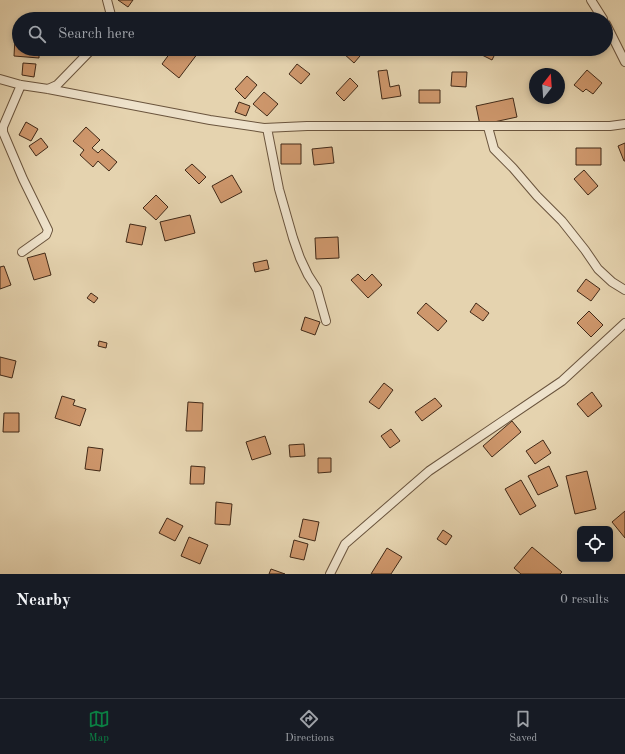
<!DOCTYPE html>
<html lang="en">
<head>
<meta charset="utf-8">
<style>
  body { margin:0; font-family:"Old Standard TT",serif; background:#20242c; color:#f1f3f6 }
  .controls { position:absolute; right:12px; bottom:12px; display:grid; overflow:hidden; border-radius:6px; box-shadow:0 2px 6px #0003 }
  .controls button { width:36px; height:36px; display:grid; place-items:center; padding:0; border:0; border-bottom:1px solid #363941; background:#171b24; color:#f1f3f6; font:20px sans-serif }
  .compass { position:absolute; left:529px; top:68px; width:36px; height:36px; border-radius:50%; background:#171b24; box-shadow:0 2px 6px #0003; rotate:17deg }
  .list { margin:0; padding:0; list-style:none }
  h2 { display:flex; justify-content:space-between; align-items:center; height:52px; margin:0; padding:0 16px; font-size:17px }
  h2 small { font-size:13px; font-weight:400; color:#9ea1a6 }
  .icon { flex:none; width:22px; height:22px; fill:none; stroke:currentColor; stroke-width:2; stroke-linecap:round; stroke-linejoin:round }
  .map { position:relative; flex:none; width:625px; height:574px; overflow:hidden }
  .search { position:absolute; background:#171b24; box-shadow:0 2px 6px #0003; left:12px; right:12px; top:12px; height:44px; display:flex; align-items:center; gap:10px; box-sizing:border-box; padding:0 14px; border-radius:22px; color:#9ea1a6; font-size:15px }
  .sheet { height:124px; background:#171b24 }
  nav { display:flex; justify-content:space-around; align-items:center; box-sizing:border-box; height:56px; border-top:1px solid #363941; background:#171b24; font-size:11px; color:#9ea1a6 }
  nav a { display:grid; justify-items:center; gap:2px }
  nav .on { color:#0b8043 }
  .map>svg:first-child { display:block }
  .building { fill:#ce976c; stroke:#412917 }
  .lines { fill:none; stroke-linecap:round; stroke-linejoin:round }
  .street-casing { stroke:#6a543d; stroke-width:10 }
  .street { stroke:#eee2cb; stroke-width:8 }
</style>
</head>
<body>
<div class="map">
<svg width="625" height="574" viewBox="0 0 625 574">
  <rect width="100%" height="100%" fill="#e5d3af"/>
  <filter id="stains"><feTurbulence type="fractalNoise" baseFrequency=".005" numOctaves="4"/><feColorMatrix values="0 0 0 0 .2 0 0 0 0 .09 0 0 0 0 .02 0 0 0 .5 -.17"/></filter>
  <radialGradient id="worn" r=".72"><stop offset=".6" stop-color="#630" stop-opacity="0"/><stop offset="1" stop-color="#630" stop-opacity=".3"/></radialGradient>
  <path class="building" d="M 118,0 L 133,0 L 128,7 Z
    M 15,38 L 19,39 L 19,49 L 39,49 L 39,58 L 14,56 Z
    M 173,49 L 201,49 L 179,78 L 162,64 Z
    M 346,49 L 366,49 L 354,63 L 343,53 Z
    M 483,49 L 494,49 L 497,50 L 492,60 L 480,54 Z
    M 23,63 L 36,64 L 34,77 L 22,75 Z
    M 297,64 L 310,74 L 301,84 L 289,74 Z
    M 387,70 L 390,87 L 399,85 L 401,96 L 382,99 L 378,71 Z
    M 587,70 L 602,83 L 593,94 L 586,89 L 583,92 L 574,85 Z
    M 452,72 L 467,72 L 466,87 L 451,86 Z
    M 247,76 L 257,85 L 245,99 L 235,89 Z
    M 350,78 L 358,86 L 344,101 L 336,93 Z
    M 419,90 L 440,90 L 440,103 L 419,103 Z
    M 264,92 L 278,104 L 267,116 L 253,104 Z
    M 513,98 L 517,117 L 480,125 L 476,106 Z
    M 239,102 L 250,106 L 246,116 L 235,112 Z
    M 26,122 L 38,129 L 31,141 L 19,135 Z
    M 86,127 L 100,140 L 92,148 L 98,153 L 102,149 L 117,162 L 109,171 L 98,161 L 93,167 L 80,155 L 84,150 L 73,141 Z
    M 41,138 L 48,147 L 36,156 L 29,146 Z
    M 625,143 L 625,161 L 624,161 L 618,146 Z
    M 281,144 L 301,144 L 301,164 L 281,164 Z
    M 332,147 L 334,163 L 314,165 L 312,149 Z
    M 576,148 L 601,148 L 601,165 L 576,165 Z
    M 192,164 L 206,177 L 199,184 L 185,170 Z
    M 584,170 L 598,186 L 588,195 L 574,179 Z
    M 232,175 L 242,192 L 221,203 L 212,186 Z
    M 156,195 L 168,207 L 156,220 L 143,208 Z
    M 190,215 L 195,233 L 165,241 L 160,222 Z
    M 130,224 L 146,227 L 142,245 L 126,242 Z
    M 338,237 L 339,258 L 316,259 L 315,238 Z
    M 45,253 L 51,275 L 34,280 L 27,258 Z
    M 267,260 L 269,269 L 255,272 L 253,263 Z
    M 4,266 L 11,285 L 0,289 L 0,267 Z
    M 358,274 L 365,281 L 372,274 L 382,285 L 368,298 L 351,280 Z
    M 586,279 L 600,289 L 591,301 L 577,291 Z
    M 91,293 L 98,298 L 94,303 L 87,298 Z
    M 426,303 L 447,321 L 438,331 L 417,313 Z
    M 476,303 L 489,313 L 483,321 L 470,312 Z
    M 589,311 L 603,325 L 591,337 L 577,323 Z
    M 305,317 L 320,322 L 315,335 L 301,330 Z
    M 99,341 L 107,343 L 106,348 L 98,346 Z
    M 0,357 L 16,361 L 12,378 L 0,375 Z
    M 384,383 L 393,390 L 379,409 L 369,402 Z
    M 592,392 L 602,406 L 588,417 L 577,404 Z
    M 62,396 L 75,400 L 73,405 L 86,409 L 80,426 L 55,418 Z
    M 435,398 L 442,406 L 422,421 L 415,412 Z
    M 188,402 L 203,403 L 202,431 L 186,431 Z
    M 4,413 L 19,413 L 19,432 L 3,432 Z
    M 512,421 L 521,432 L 492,457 L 483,446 Z
    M 391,429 L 400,441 L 390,448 L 381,436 Z
    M 265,436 L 271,454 L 252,460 L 246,442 Z
    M 543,440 L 551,453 L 535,464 L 526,451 Z
    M 304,444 L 305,456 L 290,457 L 289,445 Z
    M 88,447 L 103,449 L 100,471 L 85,469 Z
    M 318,458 L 331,458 L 331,472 L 318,473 Z
    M 191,466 L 205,467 L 204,484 L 190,484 Z
    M 549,466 L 558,486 L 538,495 L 528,476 Z
    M 587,471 L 596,509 L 575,514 L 566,476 Z
    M 521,480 L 536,506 L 520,515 L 505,489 Z
    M 216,502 L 232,504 L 230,525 L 215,524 Z
    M 625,511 L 625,538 L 612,522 Z
    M 167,518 L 183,526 L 175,541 L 159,533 Z
    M 303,519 L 319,522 L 315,541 L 299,537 Z
    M 443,530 L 452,536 L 446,545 L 437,539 Z
    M 189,537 L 208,545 L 200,564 L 181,556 Z
    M 294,540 L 308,544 L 304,560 L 290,557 Z
    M 532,547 L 562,572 L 560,574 L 521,574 L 514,568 Z
    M 387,548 L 402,557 L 391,574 L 371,574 Z
    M 271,569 L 285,574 L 269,574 Z"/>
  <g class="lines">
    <defs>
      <path id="street" d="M 107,0 L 112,19
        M 591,0 L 603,19
        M 606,24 L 625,62
        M 0,79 L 21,85 L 48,89 L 210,120 L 264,128 L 307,126 L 610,126 L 625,124
        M 21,85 L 3,127 L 3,132 L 23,179 L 48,230 L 46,235 L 22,252
        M 48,89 L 57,85 L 92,49
        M 488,127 L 494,149 L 513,168 L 537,196 L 562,221 L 585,250 L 598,269 L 612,282 L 625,290
        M 267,128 L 279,189 L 293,238 L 300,258 L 308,275 L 317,289 L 326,321
        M 330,574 L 345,544 L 429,471 L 562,381 L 625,323"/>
    </defs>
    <use href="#street" class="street-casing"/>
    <use href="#street" class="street"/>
  </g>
  <rect width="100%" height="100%" filter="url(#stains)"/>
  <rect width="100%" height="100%" fill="url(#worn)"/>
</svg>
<div class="controls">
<button><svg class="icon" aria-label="locate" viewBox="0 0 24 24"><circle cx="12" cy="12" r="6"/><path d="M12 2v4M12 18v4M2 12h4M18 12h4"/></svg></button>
</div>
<svg class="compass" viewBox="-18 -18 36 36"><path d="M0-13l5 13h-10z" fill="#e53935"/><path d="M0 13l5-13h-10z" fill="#9ea1a6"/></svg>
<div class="search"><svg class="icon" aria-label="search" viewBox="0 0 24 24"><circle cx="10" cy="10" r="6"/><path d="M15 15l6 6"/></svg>Search here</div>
</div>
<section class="sheet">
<h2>Nearby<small>0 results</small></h2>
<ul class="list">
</ul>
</section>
<nav>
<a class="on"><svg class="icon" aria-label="map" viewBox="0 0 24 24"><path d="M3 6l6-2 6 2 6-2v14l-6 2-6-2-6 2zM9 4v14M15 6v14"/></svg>Map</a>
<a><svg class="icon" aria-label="directions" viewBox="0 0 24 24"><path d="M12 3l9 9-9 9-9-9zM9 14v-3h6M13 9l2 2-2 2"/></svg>Directions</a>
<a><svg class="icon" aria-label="saved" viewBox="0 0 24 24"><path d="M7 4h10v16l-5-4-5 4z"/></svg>Saved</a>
</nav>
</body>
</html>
